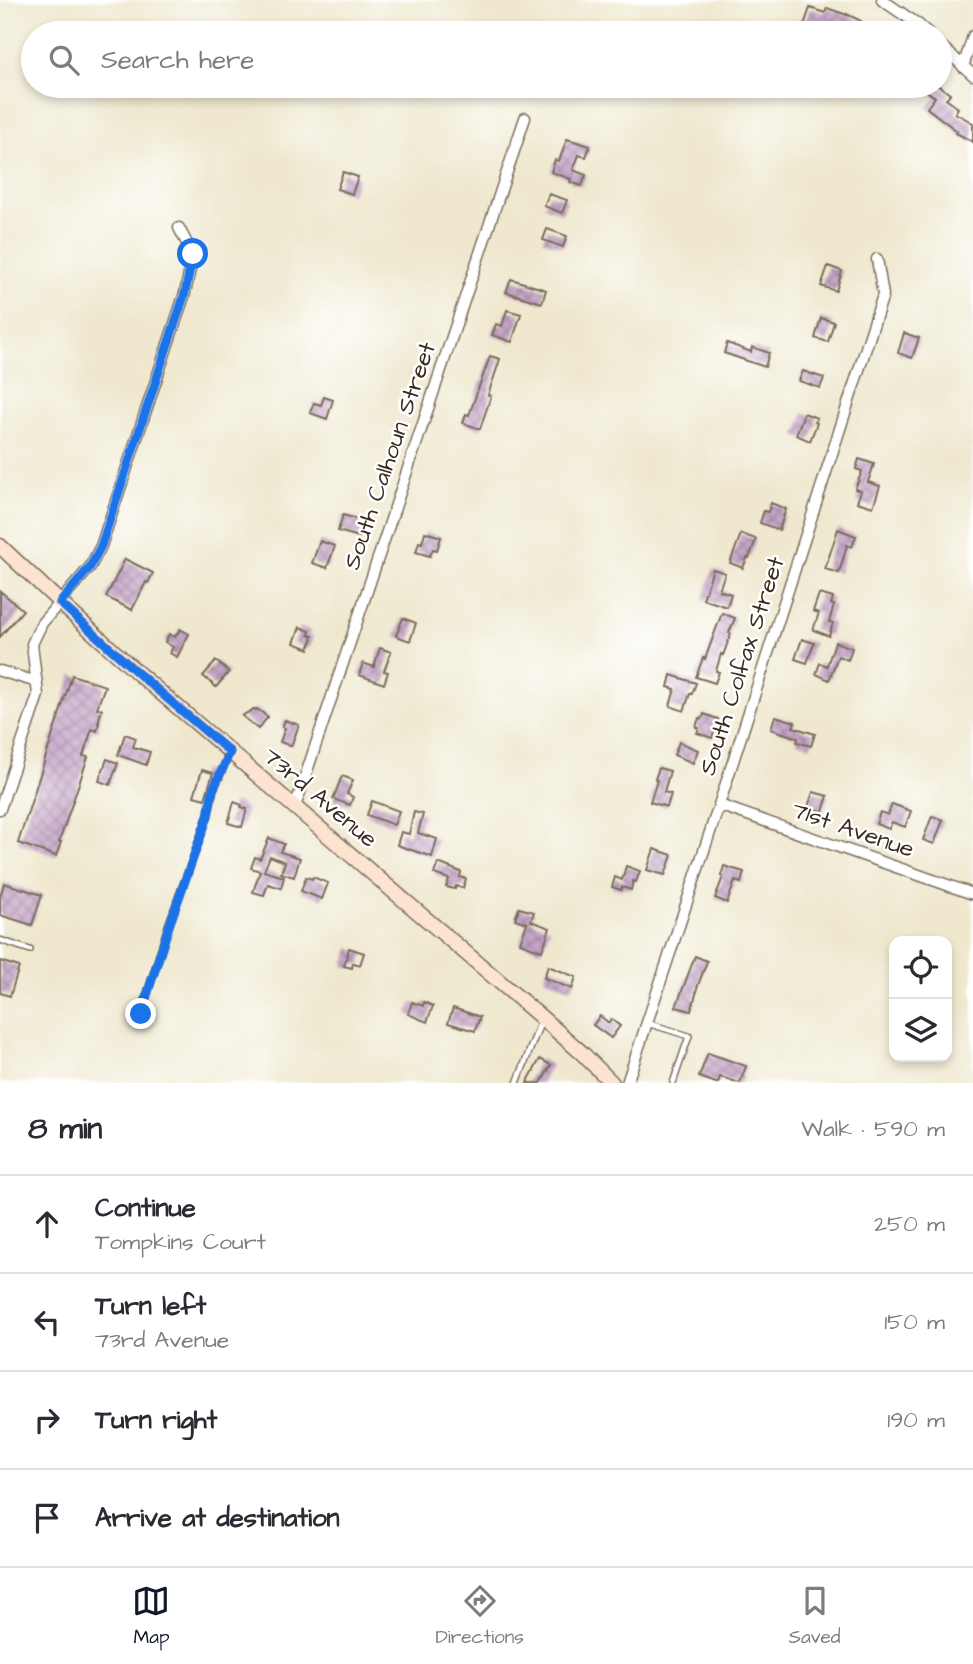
<!DOCTYPE html>
<html lang="en">
<head>
<meta charset="utf-8">
<style>
  body { margin:0; font-family:"Architects Daughter",sans-serif; background:#f7f7f7; color:#2b2b33 }
  .controls { position:absolute; right:21px; bottom:21px; display:grid; overflow:hidden; border-radius:14px; box-shadow:0 4px 10px #0003 }
  .controls button { width:63px; height:63px; display:grid; place-items:center; padding:0; border:0; border-bottom:2px solid #e1e1e2; background:#fff; color:#2b2b33; font:35px sans-serif }
  .stop { position:absolute; width:21px; height:21px; margin:-16px; border:5px solid #1a73e8; border-radius:50%; background:#fff }
  .stop.end { background:#1a73e8; border-color:#fff; box-shadow:0 2px 7px #0008 }
  .list { margin:0; padding:0; list-style:none }
  h2 { display:flex; justify-content:space-between; align-items:center; height:91px; margin:0; padding:0 28px; font-size:30px }
  h2 small { font-size:23px; font-weight:400; color:#7c7c81 }
  .list li { display:grid; grid-template-columns:46px 1fr auto; gap:21px; align-items:center; box-sizing:border-box; height:98px; padding:0 28px; border-top:2px solid #e1e1e2 }
  .list b { display:block; font-size:26px; white-space:nowrap }
  .list p { margin:0; font-size:23px; white-space:nowrap; color:#7c7c81 }
  .list em { font-size:23px; font-style:normal; color:#7c7c81 }
  .icon { flex:none; width:38px; height:38px; fill:none; stroke:currentColor; stroke-width:2; stroke-linecap:round; stroke-linejoin:round }
  .map { position:relative; flex:none; width:973px; height:1083px; overflow:hidden }
  .search { position:absolute; background:#fff; box-shadow:0 4px 10px #0003; left:21px; right:21px; top:21px; height:77px; display:flex; align-items:center; gap:18px; box-sizing:border-box; padding:0 24px; border-radius:38px; color:#7c7c81; font-size:26px }
  .sheet { height:483px; background:#fff }
  nav { display:flex; justify-content:space-around; align-items:center; box-sizing:border-box; height:98px; border-top:2px solid #e1e1e2; background:#fff; font-size:19px; color:#7c7c81 }
  nav a { display:grid; justify-items:center; gap:4px }
  nav .on { color:#111827 }
  .map>svg:first-child { display:block }
  .building { fill:url(#building-cross-hatch) }
  .lines { fill:none; stroke-linecap:round; stroke-linejoin:round }
  .lane-casing { stroke:#7a6c5c; stroke-width:8 }
  .street-casing { stroke:#7a6c5c; stroke-width:13 }
  .secondary-casing { stroke:#7a6c5c; stroke-width:17 }
  .lane { stroke:#fff; stroke-width:5 }
  .street { stroke:#fff; stroke-width:10 }
  .secondary { stroke:#fde4d1; stroke-width:14 }
  .route { stroke:#1a73e8; stroke-width:9 }
  .labels { text-anchor:middle; dominant-baseline:central; stroke-width:5; stroke-linejoin:round; paint-order:stroke }
  .street-label { font-size:24px; fill:#3b2a1e; stroke:#fff }
</style>
</head>
<body>
<div class="map">
<svg width="973" height="1083" viewBox="0 0 973 1083">
  <defs>
    <pattern id="building-cross-hatch" width="8" height="8" patternUnits="userSpaceOnUse" patternTransform="scale(1.75)"><rect width="8" height="8" fill="#c6a6c8"/><path d="M0 0l8 8M0 8l8-8" fill="none" stroke="#a287a2"/></pattern>
  </defs>
  <rect width="100%" height="100%" fill="#fff"/>
  <filter id="ink" filterUnits="userSpaceOnUse"><feTurbulence type="fractalNoise" baseFrequency=".0143" numOctaves="2"/><feDisplacementMap in="SourceGraphic" scale="14" xChannelSelector="R" yChannelSelector="G"/><feConvolveMatrix kernelMatrix="1 2 1 2 8 2 1 2 1" color-interpolation-filters="sRGB"/></filter>
  <filter id="wash" filterUnits="userSpaceOnUse"><feTurbulence type="fractalNoise" baseFrequency=".00686" numOctaves="4" result="noise"/><feDisplacementMap in="SourceGraphic" scale="28" xChannelSelector="R" yChannelSelector="G"/><feGaussianBlur stdDeviation="1.57" result="paint"/><feColorMatrix in="noise" values="0 0 0 0 0 0 0 0 0 0 0 0 0 0 0 0 0 1.4 0 .05"/><feComposite in="paint" operator="in"/></filter>
  <g filter="url(#wash)">
    <rect width="100%" height="100%" fill="#efe8cf"/>
    <g id="blocks">
      <path class="building" d="M 810,8 L 825,13 L 827,8 L 847,15 L 847,14 L 861,21 L 860,23 L 880,33 L 843,33 L 832,28 L 832,30 L 826,28 L 824,33 L 817,33 L 803,28 Z
        M 919,86 L 939,86 L 950,94 L 946,99 L 958,108 L 955,113 L 973,123 L 973,142 L 956,133 L 957,131 L 927,108 L 935,97 Z
        M 567,139 L 590,146 L 586,157 L 579,155 L 573,170 L 586,175 L 582,186 L 570,182 L 571,179 L 551,172 L 555,160 L 559,161 Z
        M 343,172 L 358,177 L 352,194 L 337,189 Z
        M 549,194 L 567,200 L 562,213 L 544,206 Z
        M 547,229 L 567,236 L 563,247 L 543,240 Z
        M 828,266 L 842,271 L 836,291 L 821,286 Z
        M 511,279 L 546,290 L 542,303 L 506,292 Z
        M 507,310 L 521,314 L 512,342 L 492,335 L 496,324 L 502,326 Z
        M 821,318 L 834,322 L 828,342 L 815,338 Z
        M 904,333 L 919,338 L 912,358 L 898,353 Z
        M 727,343 L 751,352 L 752,347 L 769,353 L 765,367 L 724,353 Z
        M 490,356 L 500,359 L 488,395 L 491,396 L 480,429 L 463,423 L 466,414 L 469,415 Z
        M 803,371 L 824,378 L 820,388 L 799,381 Z
        M 324,397 L 333,400 L 327,419 L 310,413 L 314,403 L 321,405 Z
        M 804,413 L 817,418 L 815,422 L 817,423 L 810,441 L 796,435 Z
        M 859,459 L 874,464 L 868,482 L 880,486 L 873,507 L 857,502 L 861,491 L 855,489 L 862,471 L 856,469 Z
        M 771,503 L 786,509 L 779,530 L 760,523 L 764,511 L 768,512 Z
        M 343,515 L 364,521 L 359,537 L 338,531 Z
        M 838,529 L 856,536 L 852,547 L 847,545 L 839,573 L 825,569 Z
        M 425,532 L 441,537 L 437,550 L 433,549 L 430,556 L 416,552 L 419,542 L 422,543 Z
        M 741,534 L 756,539 L 749,558 L 747,558 L 743,568 L 730,563 Z
        M 320,541 L 335,546 L 327,568 L 312,563 Z
        M 125,559 L 153,573 L 148,583 L 146,582 L 132,610 L 106,597 Z
        M 713,569 L 725,573 L 719,590 L 731,594 L 727,607 L 703,599 Z
        M 0,591 L 23,610 L 0,637 Z
        M 819,594 L 833,598 L 831,604 L 834,605 L 829,622 L 833,623 L 829,636 L 813,630 L 819,613 L 813,611 Z
        M 722,613 L 735,618 L 729,633 L 731,634 L 723,655 L 721,654 L 716,671 L 719,672 L 715,683 L 696,677 L 703,658 L 705,659 Z
        M 403,618 L 416,623 L 410,641 L 396,636 Z
        M 300,627 L 310,631 L 309,635 L 313,636 L 309,649 L 294,643 Z
        M 180,629 L 189,634 L 177,657 L 170,653 L 173,647 L 165,642 L 169,634 L 175,637 Z
        M 802,639 L 814,643 L 807,663 L 795,659 Z
        M 835,642 L 852,648 L 848,660 L 838,656 L 829,680 L 816,674 L 820,663 L 827,666 Z
        M 380,648 L 391,652 L 384,671 L 388,672 L 384,684 L 359,675 L 363,663 L 374,667 Z
        M 216,661 L 229,672 L 216,687 L 203,676 Z
        M 72,675 L 105,686 L 97,708 L 102,709 L 98,723 L 99,723 L 97,731 L 92,729 L 83,756 L 88,757 L 59,842 L 61,842 L 56,856 L 18,843 Z
        M 671,675 L 696,683 L 692,694 L 690,694 L 684,711 L 670,706 L 675,689 L 668,687 Z
        M 254,709 L 256,710 L 257,709 L 268,717 L 258,729 L 242,716 Z
        M 704,714 L 718,719 L 712,738 L 697,733 L 699,728 L 696,727 L 699,718 L 702,719 Z
        M 775,716 L 795,722 L 793,727 L 815,734 L 811,746 L 797,742 L 798,738 L 771,729 Z
        M 285,720 L 299,725 L 291,746 L 280,742 L 285,728 L 282,727 Z
        M 125,734 L 136,738 L 133,747 L 150,752 L 146,765 L 118,755 Z
        M 679,742 L 698,750 L 693,763 L 674,755 Z
        M 107,759 L 118,763 L 110,785 L 99,781 Z
        M 659,768 L 670,771 L 664,792 L 671,794 L 667,807 L 650,802 L 657,780 L 655,779 Z
        M 202,770 L 213,773 L 205,799 L 194,796 Z
        M 342,776 L 353,780 L 347,794 L 353,797 L 350,805 L 333,799 Z
        M 813,792 L 828,796 L 823,811 L 808,807 Z
        M 372,801 L 399,811 L 394,825 L 367,815 Z
        M 234,802 L 242,805 L 241,807 L 247,809 L 242,827 L 228,823 Z
        M 892,804 L 911,811 L 905,827 L 892,822 L 889,829 L 876,824 L 880,812 L 888,815 Z
        M 414,812 L 423,814 L 418,833 L 437,839 L 432,857 L 397,845 L 401,832 L 409,834 Z
        M 932,816 L 943,820 L 934,844 L 923,840 Z
        M 269,838 L 284,844 L 280,852 L 300,858 L 294,877 L 281,873 L 285,862 L 270,856 L 264,871 L 284,877 L 281,888 L 268,884 L 264,895 L 253,892 L 260,871 L 251,868 L 255,857 L 260,859 Z
        M 654,849 L 672,855 L 665,875 L 647,870 Z
        M 438,863 L 461,872 L 460,877 L 466,879 L 463,888 L 456,886 L 455,889 L 446,887 L 449,879 L 434,874 Z
        M 626,866 L 640,871 L 636,882 L 633,881 L 631,890 L 622,887 L 621,890 L 612,887 L 615,877 L 622,880 Z
        M 724,866 L 744,872 L 741,883 L 735,881 L 727,903 L 715,898 L 723,877 L 721,876 Z
        M 306,877 L 312,879 L 313,877 L 328,883 L 322,899 L 301,891 Z
        M 4,883 L 42,895 L 32,925 L 0,915 L 0,897 Z
        M 519,908 L 534,912 L 531,921 L 550,928 L 542,951 L 520,943 L 527,923 L 515,919 Z
        M 349,948 L 364,953 L 360,965 L 353,963 L 352,968 L 344,966 Z
        M 695,956 L 707,961 L 696,991 L 697,991 L 691,1011 L 676,1007 Z
        M 0,961 L 19,967 L 10,996 L 0,993 Z
        M 548,966 L 576,977 L 572,989 L 544,978 Z
        M 412,1002 L 423,1006 L 424,1002 L 433,1006 L 427,1022 L 408,1014 Z
        M 453,1008 L 480,1017 L 475,1031 L 448,1023 Z
        M 600,1016 L 609,1023 L 611,1019 L 620,1026 L 611,1038 L 593,1025 Z
        M 708,1053 L 746,1066 L 740,1083 L 720,1077 L 718,1083 L 716,1083 L 699,1077 Z
        M 540,1059 L 551,1065 L 541,1083 L 527,1083 Z"/>
    </g>
  </g>
  <g filter="url(#ink)">
    <use href="#blocks" fill-opacity="0" stroke="#7a6c5c" stroke-width="2"/>
    <g class="lines">
      <defs>
        <path id="lane" d="M 0,940 L 30,950
          M 141,1014 L 168,926 L 208,816 L 213,790 L 229,755
          M 647,1023 L 689,1036 L 673,1083
          M 517,1083 L 541,1021"/>
        <path id="street" d="M 882,0 L 919,25 L 928,33
          M 940,45 L 973,75
          M 963,67 L 973,36
          M 0,671 L 37,682
          M 719,805 L 973,894
          M 295,807 L 525,118
          M 0,809 L 38,695 L 32,644 L 42,623 L 90,567 L 101,546 L 185,293 L 193,255 L 179,228
          M 627,1083 L 719,805 L 883,295 L 877,259"/>
        <path id="secondary" d="M 0,546 L 67,609 L 140,675 L 542,1018 L 582,1053 L 612,1083"/>
      </defs>
      <use href="#lane" class="lane-casing"/>
      <use href="#street" class="street-casing"/>
      <use href="#secondary" class="secondary-casing"/>
      <use href="#lane" class="lane"/>
      <use href="#street" class="street"/>
      <use href="#secondary" class="secondary"/>
    </g>
  </g>
  <g class="lines" filter="url(#ink)">
    <path class="route" d="M 141,1014 L 169,926 L 208,816 L 213,790 L 230,752 L 140,675 L 60,603 L 90,567 L 101,546 L 185,293 L 193,254"/>
  </g>
  <g class="labels">
    <g class="street-label">
      <text transform="translate(390 456) rotate(-71)">South Calhoun Street</text>
      <text transform="translate(742 666) rotate(-72)">South Colfax Street</text>
      <text transform="translate(320 798) rotate(40)">73rd Avenue</text>
      <text transform="translate(853 830) rotate(19)">71st Avenue</text>
    </g>
  </g>
</svg>
<div class="controls">
<button><svg class="icon" aria-label="locate" viewBox="0 0 24 24"><circle cx="12" cy="12" r="6"/><path d="M12 2v4M12 18v4M2 12h4M18 12h4"/></svg></button>
<button><svg class="icon" aria-label="layers" viewBox="0 0 24 24"><path d="M12 4l9 5-9 5-9-5zM3 14l9 5 9-5"/></svg></button>
</div>
<div class="stop" style="left:193px;top:254px"></div>
<div class="stop end" style="left:141px;top:1014px"></div>
<div class="search"><svg class="icon" aria-label="search" viewBox="0 0 24 24"><circle cx="10" cy="10" r="6"/><path d="M15 15l6 6"/></svg>Search here</div>
</div>
<section class="sheet">
<h2>8 min<small>Walk · 590 m</small></h2>
<ul class="list">
<li><svg class="icon" aria-label="ahead" viewBox="0 0 24 24"><path d="M12 20V5M6 11l6-6 6 6"/></svg><div><b>Continue</b><p>Tompkins Court</p></div><em>250 m</em></li>
<li><svg class="icon" aria-label="left" viewBox="0 0 24 24"><path d="M17 20v-9H6M10 6l-5 5 5 5"/></svg><div><b>Turn left</b><p>73rd Avenue</p></div><em>150 m</em></li>
<li><svg class="icon" aria-label="right" viewBox="0 0 24 24"><path d="M7 20v-9h11M14 6l5 5-5 5"/></svg><div><b>Turn right</b></div><em>190 m</em></li>
<li><svg class="icon" aria-label="arrive" viewBox="0 0 24 24"><path d="M6 21V4h12l-3 4 3 4H6"/></svg><div><b>Arrive at destination</b></div></li>
</ul>
</section>
<nav>
<a class="on"><svg class="icon" aria-label="map" viewBox="0 0 24 24"><path d="M3 6l6-2 6 2 6-2v14l-6 2-6-2-6 2zM9 4v14M15 6v14"/></svg>Map</a>
<a><svg class="icon" aria-label="directions" viewBox="0 0 24 24"><path d="M12 3l9 9-9 9-9-9zM9 14v-3h6M13 9l2 2-2 2"/></svg>Directions</a>
<a><svg class="icon" aria-label="saved" viewBox="0 0 24 24"><path d="M7 4h10v16l-5-4-5 4z"/></svg>Saved</a>
</nav>
</body>
</html>
